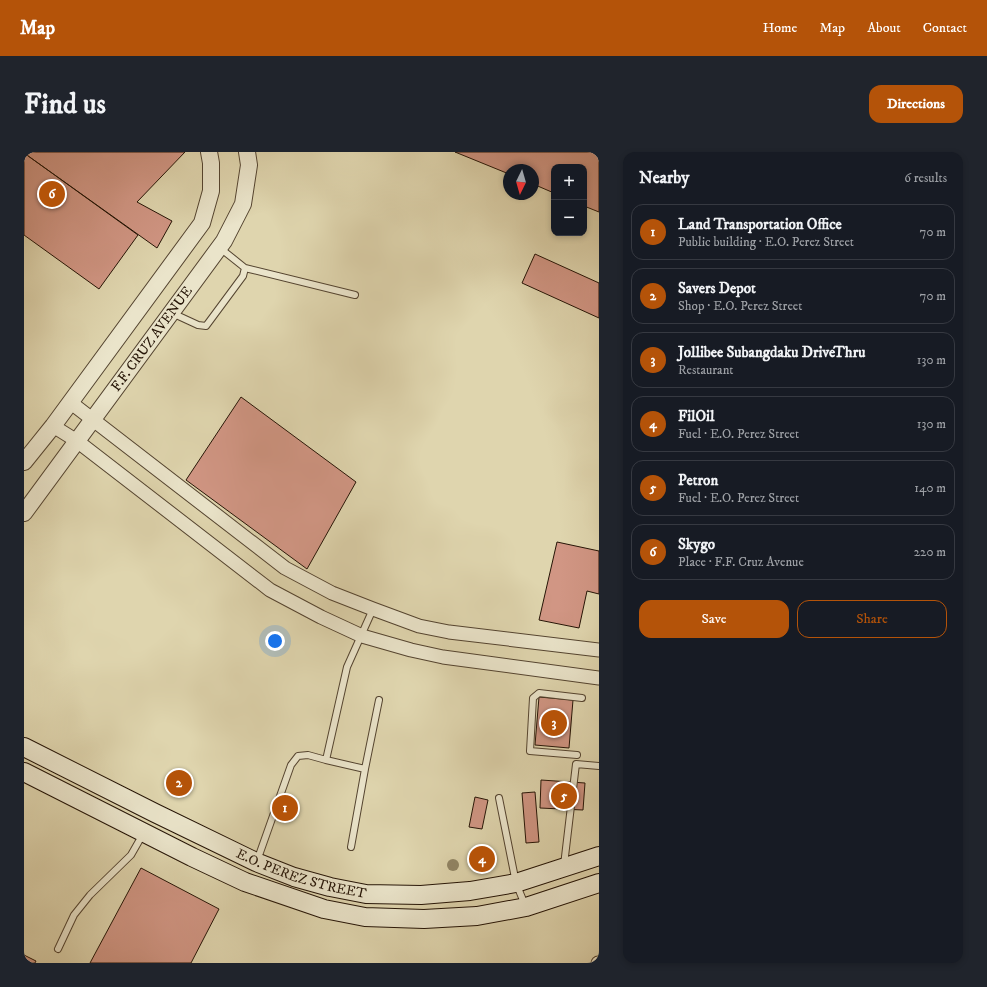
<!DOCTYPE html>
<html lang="en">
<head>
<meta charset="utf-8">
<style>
  body { margin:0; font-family:"IM FELL DW Pica",serif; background:#20242c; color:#f1f3f6 }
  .controls { position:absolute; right:12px; top:12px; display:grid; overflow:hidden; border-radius:8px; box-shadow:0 2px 6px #0003 }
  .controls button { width:36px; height:36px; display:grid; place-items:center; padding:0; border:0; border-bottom:1px solid #363941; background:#171b24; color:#f1f3f6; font:20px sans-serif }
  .compass { position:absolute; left:479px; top:12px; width:36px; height:36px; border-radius:50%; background:#171b24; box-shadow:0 2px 6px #0003; rotate:185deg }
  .you { position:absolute; left:251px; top:489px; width:14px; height:14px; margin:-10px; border:3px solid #fff; border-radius:50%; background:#1a73e8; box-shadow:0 0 0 6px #1a73e833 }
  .badge { display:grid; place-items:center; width:26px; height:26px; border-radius:50%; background:#b45309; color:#fff; font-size:13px; font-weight:700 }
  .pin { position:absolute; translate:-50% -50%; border:2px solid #fff; box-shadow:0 1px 4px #0006 }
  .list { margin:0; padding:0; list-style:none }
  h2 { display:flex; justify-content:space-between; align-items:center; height:52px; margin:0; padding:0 16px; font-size:17px }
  h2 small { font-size:13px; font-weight:400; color:#9ea1a6 }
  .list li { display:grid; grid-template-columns:26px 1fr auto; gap:12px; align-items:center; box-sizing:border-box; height:56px; margin:0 8px 8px; padding:0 8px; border:1px solid #363941; border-radius:12px }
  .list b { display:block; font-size:15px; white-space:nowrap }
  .list p { margin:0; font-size:13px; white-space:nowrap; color:#9ea1a6 }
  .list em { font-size:13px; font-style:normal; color:#9ea1a6 }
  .actions { display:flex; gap:8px; padding:12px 16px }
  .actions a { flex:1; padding:9px 0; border:1px solid #b45309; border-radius:12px; text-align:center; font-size:14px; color:#b45309 }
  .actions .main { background:#b45309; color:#fff }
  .map { position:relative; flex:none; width:575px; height:811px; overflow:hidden; border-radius:12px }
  header { display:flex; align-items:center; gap:24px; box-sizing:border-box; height:56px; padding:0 20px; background:#b45309; color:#fff }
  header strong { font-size:19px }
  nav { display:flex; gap:22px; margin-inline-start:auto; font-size:14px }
  .intro { display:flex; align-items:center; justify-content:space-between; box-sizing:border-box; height:96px; padding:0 24px }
  h1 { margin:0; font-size:28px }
  .button { padding:10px 18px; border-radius:12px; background:#b45309; color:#fff; font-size:14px; font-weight:700 }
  main { display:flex; gap:24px; padding:0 24px }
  aside { flex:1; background:#171b24; border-radius:12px; box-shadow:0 2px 6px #0003 }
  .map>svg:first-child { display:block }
  .building { fill:#d19684; stroke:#251406 }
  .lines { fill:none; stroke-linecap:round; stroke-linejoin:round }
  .service-casing { stroke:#544430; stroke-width:8 }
  .minor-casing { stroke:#544430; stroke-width:15 }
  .tertiary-casing { stroke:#544430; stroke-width:18 }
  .secondary-casing { stroke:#251406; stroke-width:20 }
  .service { stroke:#eae4ca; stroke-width:6 }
  .minor { stroke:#eae4ca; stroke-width:13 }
  .tertiary { stroke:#eae4ca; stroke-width:16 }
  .secondary { stroke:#eae4ca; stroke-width:18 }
  .tree { fill:#918666 }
  .labels { text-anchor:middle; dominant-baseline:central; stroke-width:4; stroke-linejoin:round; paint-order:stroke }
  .street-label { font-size:14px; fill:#251406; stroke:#eae4ca }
</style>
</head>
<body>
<header>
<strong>Map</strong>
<nav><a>Home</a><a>Map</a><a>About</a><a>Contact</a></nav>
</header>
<div class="intro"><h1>Find us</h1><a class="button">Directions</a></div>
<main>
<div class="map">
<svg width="575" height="811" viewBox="0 0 575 811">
  <rect width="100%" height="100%" fill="#dfd5ae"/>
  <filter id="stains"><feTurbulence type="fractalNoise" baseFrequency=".005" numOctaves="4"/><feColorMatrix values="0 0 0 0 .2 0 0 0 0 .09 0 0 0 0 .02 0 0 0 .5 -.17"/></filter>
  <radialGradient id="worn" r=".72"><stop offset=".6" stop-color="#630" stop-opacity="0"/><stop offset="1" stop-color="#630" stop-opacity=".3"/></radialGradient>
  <path class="building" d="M 0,0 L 161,0 L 113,50 L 148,69 L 133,96 L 0,1 Z
    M 431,0 L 575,0 L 575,60 L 560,54 L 560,15 L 530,15 L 530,41 L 509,32 L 509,18 L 485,18 L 485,22 Z
    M 0,1 L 114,83 L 75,137 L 0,83 Z
    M 511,102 L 575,131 L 575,166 L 498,131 Z
    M 217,245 L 332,330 L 283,417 L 162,328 Z
    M 533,390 L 575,399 L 575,442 L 563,439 L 555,476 L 515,468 Z
    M 515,545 L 549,548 L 545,596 L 511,593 Z
    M 517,628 L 561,631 L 559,658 L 516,656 Z
    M 511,640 L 515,690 L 502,691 L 498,641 Z
    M 451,645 L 464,648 L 458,677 L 445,675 Z
    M 449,697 L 464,697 L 467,701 L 467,714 L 449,713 Z
    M 117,716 L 195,757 L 167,811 L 66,811 Z
    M 0,803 L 12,809 L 11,811 L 0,811 Z"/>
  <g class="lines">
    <defs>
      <path id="service" d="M 221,116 L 331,143
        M 148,161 L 174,173 L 182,174 L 219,124 L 221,116 L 196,96
        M 553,603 L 506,599 L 509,546 L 515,541 L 558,546
        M 302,608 L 341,617 L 327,695
        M 341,617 L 355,548
        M 475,646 L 492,731 L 501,753
        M 233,709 L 267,613 L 274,604 L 284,603 L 302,608 L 323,515 L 349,457
        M 540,713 L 552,612 L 575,614
        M 34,797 L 50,763 L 66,743 L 107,703 L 119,682"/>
      <path id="minor" d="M 46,250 L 261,416 L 308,441 L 349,457 L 395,474 L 425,480 L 575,498
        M 29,274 L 53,289 L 246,438 L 297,465 L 338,484 L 387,498 L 419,505 L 575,526
        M 574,811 L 575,811"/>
      <g id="tertiary">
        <path d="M 0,310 L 29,274 L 178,71 L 187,39 L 187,11 L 185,0"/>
        <path id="s1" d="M 0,361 L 200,89 L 219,52 L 225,13 L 223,0"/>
      </g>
      <g id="secondary">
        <path id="s2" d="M 0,595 L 131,661 L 232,710 L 270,725 L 306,735 L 342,742 L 397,743 L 446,739 L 492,731 L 575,704"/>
        <path d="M 0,620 L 168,705 L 221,730 L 300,757 L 341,765 L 400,767 L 453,764 L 502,755 L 575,731"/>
      </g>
    </defs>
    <use href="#service" class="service-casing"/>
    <use href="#minor" class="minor-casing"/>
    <use href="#tertiary" class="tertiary-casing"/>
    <use href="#secondary" class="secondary-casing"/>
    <use href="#service" class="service"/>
    <use href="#minor" class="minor"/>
    <use href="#tertiary" class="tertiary"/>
    <use href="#secondary" class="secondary"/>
  </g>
  <circle class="tree" cx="429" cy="713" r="6"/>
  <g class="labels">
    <g class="street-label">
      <text stroke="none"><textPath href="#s1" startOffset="216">F.F. CRUZ AVENUE</textPath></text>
      <text stroke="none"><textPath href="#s2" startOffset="306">E.O. PEREZ STREET</textPath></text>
    </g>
  </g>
  <rect width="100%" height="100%" filter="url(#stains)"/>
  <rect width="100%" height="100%" fill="url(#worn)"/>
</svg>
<div class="controls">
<button>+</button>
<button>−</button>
</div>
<svg class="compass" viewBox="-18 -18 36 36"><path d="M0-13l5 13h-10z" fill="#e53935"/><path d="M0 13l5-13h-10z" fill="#9ea1a6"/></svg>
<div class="you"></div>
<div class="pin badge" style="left:261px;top:656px">1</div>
<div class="pin badge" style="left:155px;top:631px">2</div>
<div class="pin badge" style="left:530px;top:571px">3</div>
<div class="pin badge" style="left:458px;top:707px">4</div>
<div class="pin badge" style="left:540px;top:644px">5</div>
<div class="pin badge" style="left:28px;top:42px">6</div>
</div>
<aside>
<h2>Nearby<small>6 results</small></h2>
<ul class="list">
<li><span class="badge">1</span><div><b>Land Transportation Office</b><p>Public building · E.O. Perez Street</p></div><em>70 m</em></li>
<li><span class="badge">2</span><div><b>Savers Depot</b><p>Shop · E.O. Perez Street</p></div><em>70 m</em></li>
<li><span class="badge">3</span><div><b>Jollibee Subangdaku DriveThru</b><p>Restaurant</p></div><em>130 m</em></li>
<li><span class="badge">4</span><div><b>FilOil</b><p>Fuel · E.O. Perez Street</p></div><em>130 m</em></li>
<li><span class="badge">5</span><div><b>Petron</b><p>Fuel · E.O. Perez Street</p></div><em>140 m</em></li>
<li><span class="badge">6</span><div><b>Skygo</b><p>Place · F.F. Cruz Avenue</p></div><em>220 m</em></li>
</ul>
<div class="actions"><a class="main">Save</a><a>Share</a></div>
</aside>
</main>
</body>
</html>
